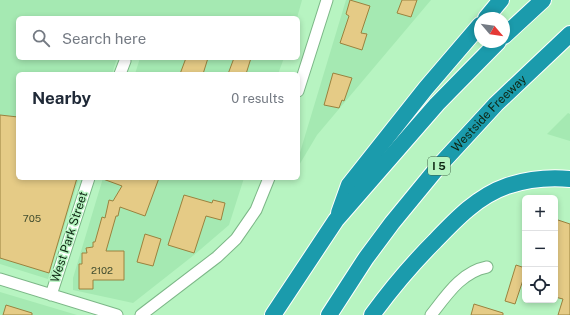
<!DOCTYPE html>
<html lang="en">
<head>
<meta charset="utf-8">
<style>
  body { margin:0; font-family:"Public Sans",sans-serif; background:#f2f2f3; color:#1f2937 }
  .controls { position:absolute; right:12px; bottom:12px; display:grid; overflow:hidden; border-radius:6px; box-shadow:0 2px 6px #0003 }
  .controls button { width:36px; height:36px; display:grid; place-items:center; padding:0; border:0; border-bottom:1px solid #e0e1e3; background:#fff; color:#1f2937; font:20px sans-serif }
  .compass { position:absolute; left:474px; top:12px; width:36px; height:36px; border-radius:50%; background:#fff; box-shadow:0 2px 6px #0003; rotate:119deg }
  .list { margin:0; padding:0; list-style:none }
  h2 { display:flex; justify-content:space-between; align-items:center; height:52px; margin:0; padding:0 16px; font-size:17px }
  h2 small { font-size:13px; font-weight:400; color:#747a83 }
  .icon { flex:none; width:22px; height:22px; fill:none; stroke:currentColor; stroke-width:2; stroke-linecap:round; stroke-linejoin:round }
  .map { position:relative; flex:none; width:570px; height:315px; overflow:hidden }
  .search { position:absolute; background:#fff; box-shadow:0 2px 6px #0003; left:16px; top:16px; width:284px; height:44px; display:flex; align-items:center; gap:10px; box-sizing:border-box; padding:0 14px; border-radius:6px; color:#747a83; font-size:15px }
  .panel { position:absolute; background:#fff; box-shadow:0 2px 6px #0003; left:16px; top:72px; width:284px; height:108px; border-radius:6px }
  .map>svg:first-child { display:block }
  .built { fill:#a5e9b2 }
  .building { fill:#e5cb86; stroke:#9a823e }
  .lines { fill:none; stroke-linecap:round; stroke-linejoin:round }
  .minor-casing { stroke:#7cb787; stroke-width:13 }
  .highway-casing { stroke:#fff; stroke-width:18 }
  .minor { stroke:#fff; stroke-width:11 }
  .highway { stroke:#1b9bac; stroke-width:16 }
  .labels { text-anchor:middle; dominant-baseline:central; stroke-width:3; stroke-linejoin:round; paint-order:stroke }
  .number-label { font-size:10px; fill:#444f30 }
  .shield { fill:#b7f4c1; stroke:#416447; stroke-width:1 }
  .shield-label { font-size:11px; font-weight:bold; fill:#0e2613 }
  .street-label { font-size:12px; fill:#0e2613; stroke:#b7f4c1 }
</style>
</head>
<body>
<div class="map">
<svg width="570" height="315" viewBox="0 0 570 315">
  <rect width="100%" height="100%" fill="#b7f4c1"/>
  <path class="built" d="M 0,0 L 302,0 L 297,18 L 18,18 L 18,58 L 117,58 L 112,74 L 18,74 L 18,178 L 79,178 L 48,279 L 0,264 Z
    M 346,0 L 431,0 L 317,135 L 298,167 L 298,159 Z
    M 140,58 L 284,58 L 278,74 L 135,74 Z
    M 568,113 L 570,114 L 570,141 L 547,134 Z
    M 103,178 L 244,178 L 229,225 L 194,255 L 133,303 L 73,290 L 73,278 Z
    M 0,292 L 77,315 L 0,315 Z"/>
  <path class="building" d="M 350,0 L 370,6 L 361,33 L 367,34 L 362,50 L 340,43 L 349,16 L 346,14 Z
    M 402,0 L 417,0 L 411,17 L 397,13 Z
    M 186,58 L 208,58 L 203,74 L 180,74 Z
    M 234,58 L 251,58 L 246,74 L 228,74 Z
    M 333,73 L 352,78 L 344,101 L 342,100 L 339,108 L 324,105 Z
    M 0,115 L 18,117 L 18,178 L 77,178 L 49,273 L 0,258 Z
    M 103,178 L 159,178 L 145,216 L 120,207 L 118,216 L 116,216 L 106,251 L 124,251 L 124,280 L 93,280 L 93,289 L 79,289 L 79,264 L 82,264 L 82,253 L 87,253 L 86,248 L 93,247 L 93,242 L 95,242 L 102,217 L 105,218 L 109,200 L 113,201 L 122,186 L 103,179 Z
    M 184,195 L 212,203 L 213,200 L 225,203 L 221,220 L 206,216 L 194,253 L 168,245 Z
    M 555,219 L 570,224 L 570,315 L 558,315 L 563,299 L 555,297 Z
    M 145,234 L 161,239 L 153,266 L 137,262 Z
    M 516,265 L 525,268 L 525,274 L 515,304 L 505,301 Z
    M 474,304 L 503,313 L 503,315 L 471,315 Z
    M 6,305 L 32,313 L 32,315 L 3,315 Z"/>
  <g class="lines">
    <defs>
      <path id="minor" d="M 120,74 L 125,61
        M 298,91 L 327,0
        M 0,279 L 117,315
        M 51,295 L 89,178
        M 141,315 L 217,257 L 236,239 L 256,210 L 269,178
        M 431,315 C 446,296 461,272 487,267"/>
      <g id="highway">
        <path d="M 486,18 L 501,0"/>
        <path d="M 504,36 L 543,0"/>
        <path d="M 339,213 L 349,185 L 426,88 L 480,25"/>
        <path d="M 273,315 L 336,220 L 437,104 L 498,42"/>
        <path id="s1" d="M 329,315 L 366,258 L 392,223 L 438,167 L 496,104 L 570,34"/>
        <path d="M 372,315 C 391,289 412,264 435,241 C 456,219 478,196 507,186 C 528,179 548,177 570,179"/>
      </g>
    </defs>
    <use href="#minor" class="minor-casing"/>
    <use href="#highway" class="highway-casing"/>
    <use href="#minor" class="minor"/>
    <use href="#highway" class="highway"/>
  </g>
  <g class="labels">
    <g class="number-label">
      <text x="32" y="218">705</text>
      <text x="102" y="270">2102</text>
    </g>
    <rect class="shield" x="428" y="157" width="22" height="18" rx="3"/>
    <g class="shield-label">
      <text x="439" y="166">I 5</text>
    </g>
    <g class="street-label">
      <text stroke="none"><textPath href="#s1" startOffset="258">Westside Freeway</textPath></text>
      <text transform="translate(69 237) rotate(-72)">West Park Street</text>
    </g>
  </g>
</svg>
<div class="controls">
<button>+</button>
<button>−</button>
<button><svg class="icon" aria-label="locate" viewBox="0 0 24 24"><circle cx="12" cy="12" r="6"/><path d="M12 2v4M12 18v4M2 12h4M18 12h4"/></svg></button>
</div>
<svg class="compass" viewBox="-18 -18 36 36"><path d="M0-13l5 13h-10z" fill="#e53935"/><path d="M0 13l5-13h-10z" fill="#747a83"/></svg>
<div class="search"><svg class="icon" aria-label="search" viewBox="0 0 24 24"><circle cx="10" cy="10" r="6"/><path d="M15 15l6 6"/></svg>Search here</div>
<section class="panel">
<h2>Nearby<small>0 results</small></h2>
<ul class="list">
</ul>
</section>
</div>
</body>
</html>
